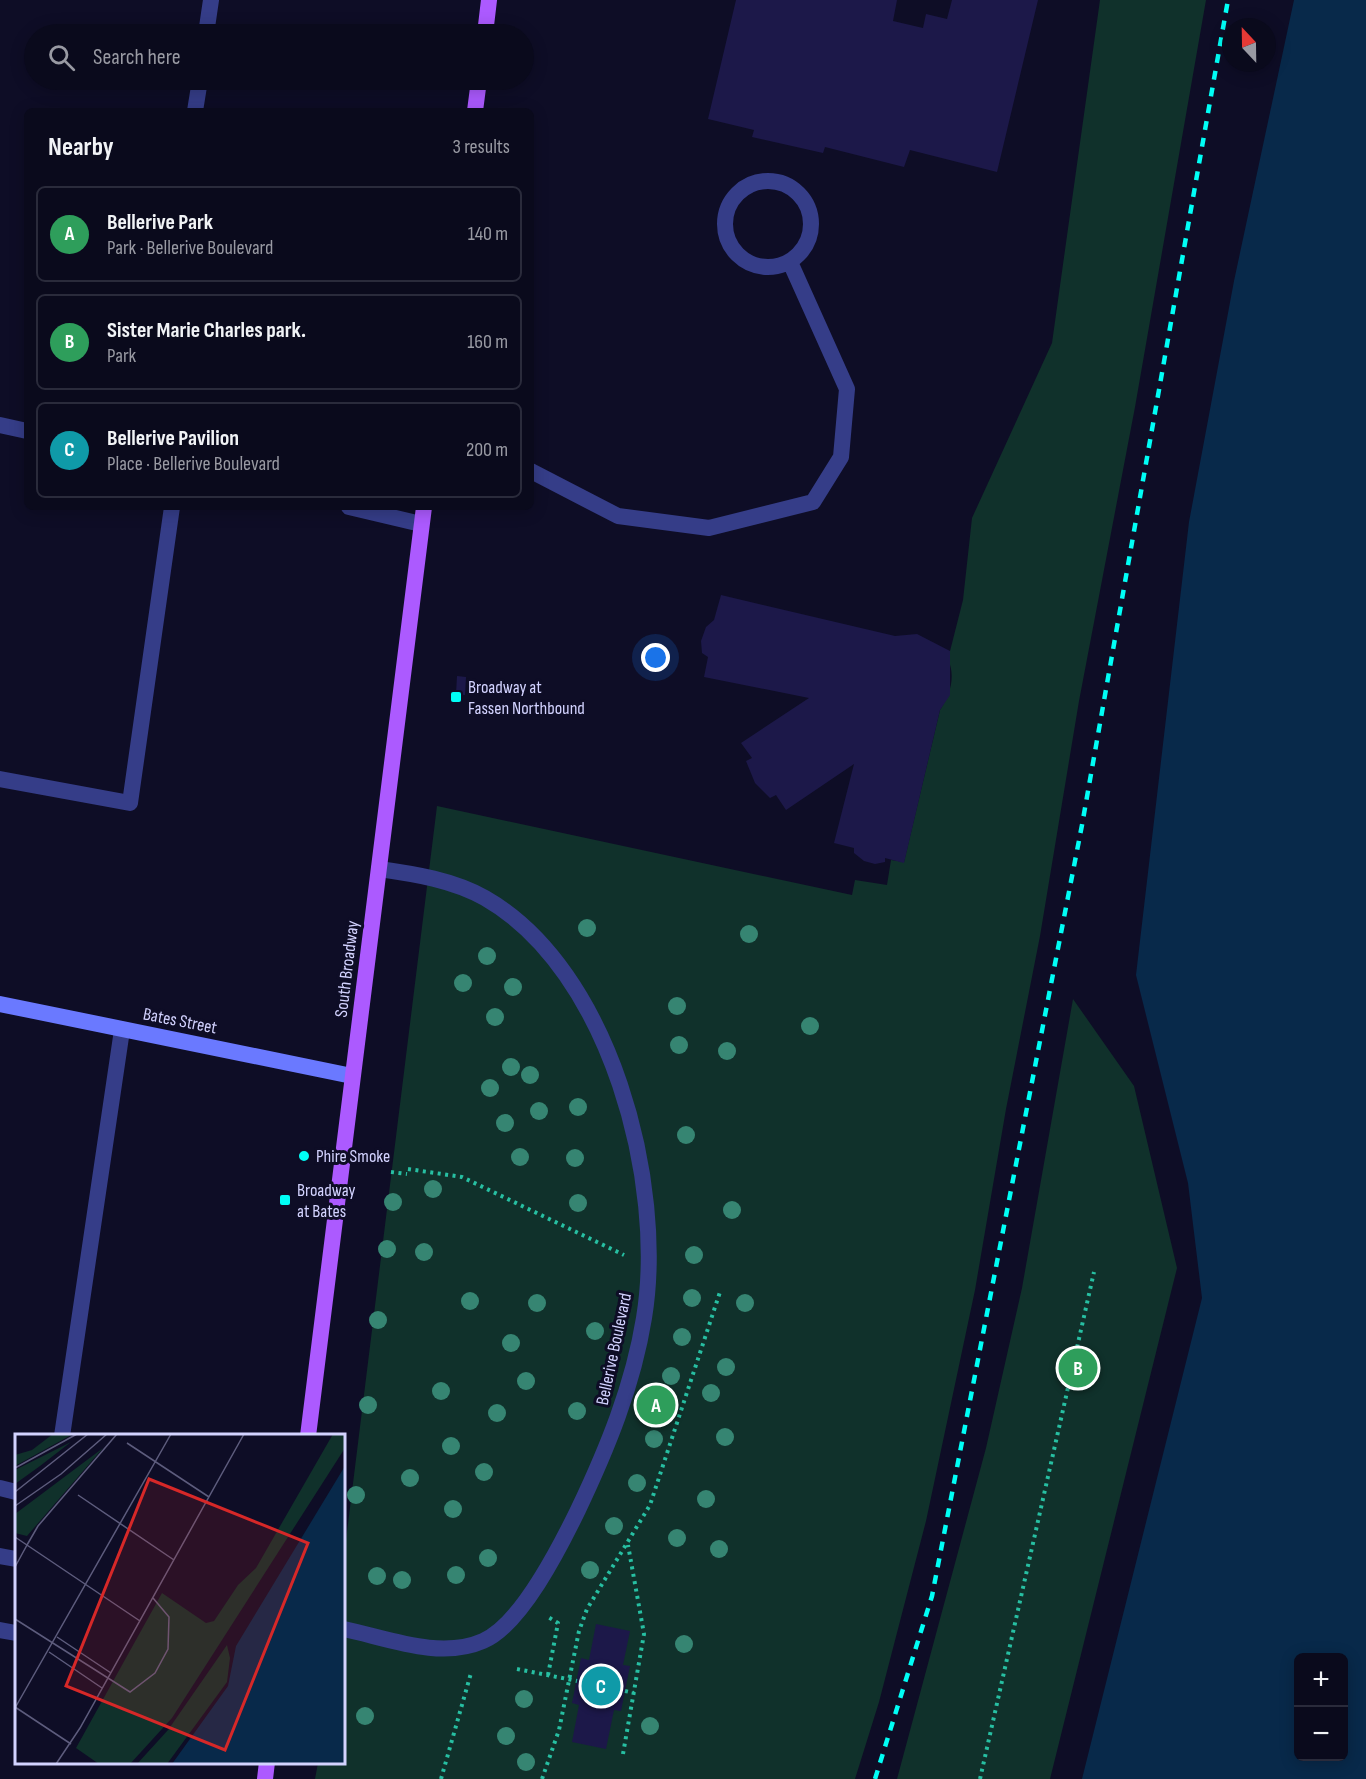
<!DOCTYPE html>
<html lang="en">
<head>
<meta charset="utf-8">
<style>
  body { margin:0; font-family:"Sofia Sans Condensed",sans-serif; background:#181829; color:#f1f3f6 }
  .controls { position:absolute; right:18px; bottom:18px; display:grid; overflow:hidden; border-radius:9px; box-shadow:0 3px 15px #0003 }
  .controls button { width:54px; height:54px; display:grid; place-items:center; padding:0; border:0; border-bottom:2px solid #2a2b3b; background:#0a0a1c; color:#f1f3f6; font:30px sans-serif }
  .compass { position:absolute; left:1222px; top:18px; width:54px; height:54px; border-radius:50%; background:#0a0a1c; box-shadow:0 3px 15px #0003; rotate:338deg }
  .you { position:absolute; left:656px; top:658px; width:21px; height:21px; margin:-15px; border:4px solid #fff; border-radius:50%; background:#1a73e8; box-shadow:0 0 0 9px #1a73e833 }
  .badge { display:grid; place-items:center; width:39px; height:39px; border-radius:50%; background:#7c3aed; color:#fff; font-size:20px; font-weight:700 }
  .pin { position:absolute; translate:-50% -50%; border:3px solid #fff; box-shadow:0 2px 6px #0006 }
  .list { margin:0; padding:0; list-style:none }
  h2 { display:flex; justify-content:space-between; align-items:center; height:78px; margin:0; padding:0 24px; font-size:26px }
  h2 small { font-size:20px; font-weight:400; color:#999aa3 }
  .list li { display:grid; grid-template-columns:39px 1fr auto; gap:18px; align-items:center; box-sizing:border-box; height:96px; margin:0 12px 12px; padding:0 12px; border:2px solid #2a2b3b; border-radius:9px }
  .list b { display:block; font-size:22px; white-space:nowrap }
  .list p { margin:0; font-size:20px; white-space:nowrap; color:#999aa3 }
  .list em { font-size:20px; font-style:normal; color:#999aa3 }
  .icon { flex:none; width:33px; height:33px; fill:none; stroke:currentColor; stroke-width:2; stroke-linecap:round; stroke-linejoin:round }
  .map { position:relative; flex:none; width:1366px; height:1779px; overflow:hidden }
  .search { position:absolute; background:#0a0a1c; box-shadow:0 3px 15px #0003; left:24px; top:24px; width:510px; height:66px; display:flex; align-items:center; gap:15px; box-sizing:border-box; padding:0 21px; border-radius:33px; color:#999aa3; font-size:22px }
  .panel { position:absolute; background:#0a0a1c; box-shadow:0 3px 15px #0003; left:24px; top:108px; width:510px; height:402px; border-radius:9px }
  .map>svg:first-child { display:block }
  .green { fill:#10312b }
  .water { fill:#08294a; fill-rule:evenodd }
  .building { fill:#1c1849 }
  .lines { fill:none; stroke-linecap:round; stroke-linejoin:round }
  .path { stroke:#27bfa2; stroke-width:4; stroke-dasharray:3 4.5; stroke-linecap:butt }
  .service { stroke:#353d88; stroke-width:16 }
  .minor { stroke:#353d88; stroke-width:16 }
  .secondary { stroke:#6a79ff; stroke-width:16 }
  .primary { stroke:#ac5aff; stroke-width:16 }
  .rail { stroke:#00fef6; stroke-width:4.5; stroke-dasharray:9 8; stroke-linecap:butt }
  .tree { fill:#368572 }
  .poi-dot { fill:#00fef6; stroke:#0e0d26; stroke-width:2 }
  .labels { text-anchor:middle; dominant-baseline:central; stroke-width:6; stroke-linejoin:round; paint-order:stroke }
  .poi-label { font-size:18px; fill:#d3d3ff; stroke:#0e0d26; text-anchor:start }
  .street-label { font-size:18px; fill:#d3d3ff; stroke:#0e0d26 }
  .inset-road { fill:none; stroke:#5d5c7d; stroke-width:1.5 }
  .view { fill:#d62828; fill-opacity:0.15; stroke:#d62828; stroke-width:3 }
  .inset-edge { fill:none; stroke:#d3d3ff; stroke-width:3 }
</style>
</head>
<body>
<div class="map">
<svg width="1366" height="1779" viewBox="0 0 1366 1779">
  <rect width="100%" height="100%" fill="#0e0d26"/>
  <path class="green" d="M 1100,0 L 1206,0 L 1135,407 L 1079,701 L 1040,936 L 1006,1109 L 975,1290 L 926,1521 L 879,1702 L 855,1779 L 315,1779 L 318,1763 L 344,1762 L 344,1556 L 437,806 L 852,895 L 855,880 L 887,885 L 891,860 L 904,862 L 940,710 C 950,695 956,677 948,659 L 963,600 L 972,518 L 1052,343 Z
    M 1073,999 L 1134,1086 L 1177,1268 L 1050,1779 L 897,1779 L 986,1448 L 1022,1288 Z"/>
  <path class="water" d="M 1294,0 L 1366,0 L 1366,1779 L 1082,1779 L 1202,1298 L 1188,1183 L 1136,975 L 1189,522 L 1234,281 ZM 1298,1658 L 1344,1658 L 1344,1756 L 1298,1756 Z"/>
  <path class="building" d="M 736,0 L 897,0 L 893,21 L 923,28 L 926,14 L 947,19 L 952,0 L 1038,0 L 997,172 L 910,150 L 904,167 L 825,147 L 823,153 L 752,137 L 754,130 L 708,119 Z
    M 721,595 L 895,636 L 917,634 L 950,651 L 950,695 L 940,710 L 904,863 L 885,858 L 885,862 L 875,864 L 864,861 L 854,853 L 854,848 L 834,843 L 854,764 L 786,810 L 776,795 L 770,798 L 755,783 L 746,761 L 752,758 L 741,743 L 809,698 L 704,677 L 708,657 L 702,653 L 701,641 L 706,627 L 714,620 Z
    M 457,676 L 466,677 L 465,695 L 456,694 Z
    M 596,1624 L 630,1631 L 623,1665 L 630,1666 L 621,1711 L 614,1710 L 606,1749 L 572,1742 L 579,1705 L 572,1703 L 581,1658 L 589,1660 Z"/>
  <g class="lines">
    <path class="path" d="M 408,1169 L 462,1177 L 624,1255
      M 391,1172 L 407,1174
      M 517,1669 L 577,1681
      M 548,1675 L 558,1623 L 548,1617
      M 625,1691 L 634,1693
      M 623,1754 L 644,1634 L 628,1545
      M 441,1779 L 471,1673
      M 542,1779 L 559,1730 L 579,1631 L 587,1609 L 650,1505 L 720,1292
      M 980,1779 L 1094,1272"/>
    <path class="service" d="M 206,34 L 211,0
      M 195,111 L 200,80
      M725 224a43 43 0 1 1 86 0a43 43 0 1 1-86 0Z
      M 531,471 L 618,516 L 709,528 L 813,502 L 841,457 L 847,389 L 790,262
      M 0,779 L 130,803 L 172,507
      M 62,1436 L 122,1030"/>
    <path class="minor" d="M 0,425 L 27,431
      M 349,507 L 421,524
      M 0,1488 L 16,1492
      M 0,1556 L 16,1559
      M 344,1629 C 387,1638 440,1660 483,1641 C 521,1625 560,1547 578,1510 C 607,1449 633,1386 644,1318 C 666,1184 611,970 485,898 C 453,880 415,874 379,869
      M 0,1630 L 16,1633"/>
    <path class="secondary" d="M 0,1004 L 352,1076"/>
    <path class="primary" d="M 485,34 L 489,0
      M 475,111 L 479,80
      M 308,1436 L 424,507
      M 265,1779 L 267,1762"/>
    <path class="rail" d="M 875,1779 L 932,1596 L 1082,825 L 1228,0"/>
  </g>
  <g class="tree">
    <circle cx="587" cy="928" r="9"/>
    <circle cx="749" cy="934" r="9"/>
    <circle cx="487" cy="956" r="9"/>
    <circle cx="463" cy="983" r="9"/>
    <circle cx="513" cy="987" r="9"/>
    <circle cx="677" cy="1006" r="9"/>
    <circle cx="495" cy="1017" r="9"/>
    <circle cx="810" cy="1026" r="9"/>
    <circle cx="679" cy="1045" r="9"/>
    <circle cx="727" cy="1051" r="9"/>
    <circle cx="511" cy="1067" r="9"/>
    <circle cx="530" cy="1075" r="9"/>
    <circle cx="490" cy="1088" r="9"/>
    <circle cx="578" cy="1107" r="9"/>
    <circle cx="539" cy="1111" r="9"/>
    <circle cx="505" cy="1123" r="9"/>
    <circle cx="686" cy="1135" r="9"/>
    <circle cx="520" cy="1157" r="9"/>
    <circle cx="575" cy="1158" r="9"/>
    <circle cx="433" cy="1189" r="9"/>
    <circle cx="393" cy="1202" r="9"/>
    <circle cx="578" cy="1203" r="9"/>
    <circle cx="732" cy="1210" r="9"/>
    <circle cx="387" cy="1249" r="9"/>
    <circle cx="424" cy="1252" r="9"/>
    <circle cx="694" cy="1255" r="9"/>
    <circle cx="692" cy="1298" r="9"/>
    <circle cx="470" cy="1301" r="9"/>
    <circle cx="537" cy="1303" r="9"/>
    <circle cx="745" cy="1303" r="9"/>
    <circle cx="378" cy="1320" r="9"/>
    <circle cx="595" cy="1331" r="9"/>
    <circle cx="682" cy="1337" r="9"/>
    <circle cx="511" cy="1343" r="9"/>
    <circle cx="726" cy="1367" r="9"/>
    <circle cx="671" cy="1376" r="9"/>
    <circle cx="526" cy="1381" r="9"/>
    <circle cx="441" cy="1391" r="9"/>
    <circle cx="711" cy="1393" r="9"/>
    <circle cx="368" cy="1405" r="9"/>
    <circle cx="577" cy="1411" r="9"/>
    <circle cx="497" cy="1413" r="9"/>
    <circle cx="725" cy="1437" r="9"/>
    <circle cx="654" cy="1439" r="9"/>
    <circle cx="451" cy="1446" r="9"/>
    <circle cx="484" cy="1472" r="9"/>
    <circle cx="410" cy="1478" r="9"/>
    <circle cx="637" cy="1483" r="9"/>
    <circle cx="356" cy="1495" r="9"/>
    <circle cx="706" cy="1499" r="9"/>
    <circle cx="453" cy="1509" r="9"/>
    <circle cx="614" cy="1526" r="9"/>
    <circle cx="677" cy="1538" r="9"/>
    <circle cx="719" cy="1549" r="9"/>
    <circle cx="488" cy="1558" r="9"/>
    <circle cx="590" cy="1570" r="9"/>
    <circle cx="456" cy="1575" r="9"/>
    <circle cx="377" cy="1576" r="9"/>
    <circle cx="402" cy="1580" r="9"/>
    <circle cx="684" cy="1644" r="9"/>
    <circle cx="524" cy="1699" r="9"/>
    <circle cx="365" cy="1716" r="9"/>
    <circle cx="650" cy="1726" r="9"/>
    <circle cx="506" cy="1736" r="9"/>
    <circle cx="526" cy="1762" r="9"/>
  </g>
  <g class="poi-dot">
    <rect x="450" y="691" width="12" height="12" rx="3"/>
    <circle cx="304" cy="1156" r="6"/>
    <rect x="279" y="1194" width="12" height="12" rx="3"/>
  </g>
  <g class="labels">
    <g class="poi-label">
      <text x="468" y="687">Broadway at<tspan x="468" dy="21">Fassen Northbound</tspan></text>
      <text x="316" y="1156">Phire Smoke</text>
      <text x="297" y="1190">Broadway<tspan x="297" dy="21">at Bates</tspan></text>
    </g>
    <g class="street-label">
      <text transform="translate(347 969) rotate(-83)">South Broadway</text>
      <text transform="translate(180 1021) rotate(11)">Bates Street</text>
      <text transform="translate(614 1349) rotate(-78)">Bellerive Boulevard</text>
    </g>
  </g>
  <g transform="translate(15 1434)">
    <rect width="330" height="330" fill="#0e0d26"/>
    <path d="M 38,0 L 58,0 L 0,32 L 0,21 L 17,16 ZM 318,0 L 330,0 L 330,14 L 157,284 L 115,330 L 84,330 L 61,314 L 147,159 L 191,189 L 199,187 L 223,151 L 241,134 ZM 56,8 L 25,32 L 0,50 L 0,36 ZM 88,14 L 12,102 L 0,99 L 0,80 ZM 212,211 L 215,224 L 212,248 L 152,330 L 122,330 L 153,296 Z" fill="#10312b"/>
    <path d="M 330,32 L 330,330 L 157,330 L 213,252 L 221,212 Z" fill="#08294a"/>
    <path class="inset-road" d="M 112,9 L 194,63M 0,34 L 62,0M 0,58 L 73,0M 63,61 L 159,126M 0,72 L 46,40 L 92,0M 0,103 L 125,187M 12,111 L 23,92 L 102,0M 0,133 L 12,111M 0,185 L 115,258 L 140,239 L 153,215 L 154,183 L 138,164M 42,203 L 96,239M 34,218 L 87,254M 0,273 L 56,310M 0,274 L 156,0M 41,330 L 65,294 L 229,0"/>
    <path class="view" d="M 134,45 L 293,109 L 210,316 L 51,252 Z"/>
    <rect width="330" height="330" class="inset-edge"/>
  </g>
</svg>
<div class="controls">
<button>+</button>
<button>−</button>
</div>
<svg class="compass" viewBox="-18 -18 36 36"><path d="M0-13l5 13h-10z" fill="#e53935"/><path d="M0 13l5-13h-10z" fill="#999aa3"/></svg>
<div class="you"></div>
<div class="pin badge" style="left:656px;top:1405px;background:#2e9e5b">A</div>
<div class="pin badge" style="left:1078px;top:1368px;background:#2e9e5b">B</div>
<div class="pin badge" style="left:601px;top:1686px;background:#0f9aa8">C</div>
<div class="search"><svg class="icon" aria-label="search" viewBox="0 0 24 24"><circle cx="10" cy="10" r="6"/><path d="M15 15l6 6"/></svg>Search here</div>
<section class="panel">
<h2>Nearby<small>3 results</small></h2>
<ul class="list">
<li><span class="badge" style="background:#2e9e5b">A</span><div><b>Bellerive Park</b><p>Park · Bellerive Boulevard</p></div><em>140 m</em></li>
<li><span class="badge" style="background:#2e9e5b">B</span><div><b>Sister Marie Charles park.</b><p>Park</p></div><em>160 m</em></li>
<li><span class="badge" style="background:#0f9aa8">C</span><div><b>Bellerive Pavilion</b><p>Place · Bellerive Boulevard</p></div><em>200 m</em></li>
</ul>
</section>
</div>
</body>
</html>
